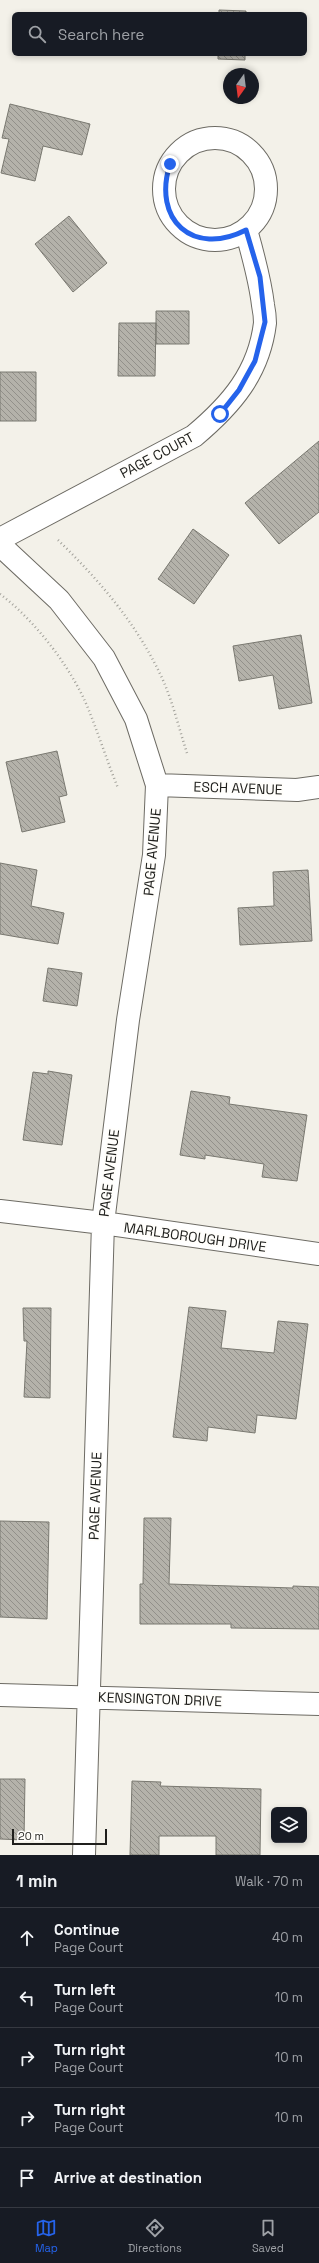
<!DOCTYPE html>
<html lang="en">
<head>
<meta charset="utf-8">
<style>
  body { margin:0; font-family:"Space Grotesk",sans-serif; background:#20242c; color:#f1f3f6 }
  .controls { position:absolute; right:12px; bottom:12px; display:grid; overflow:hidden; border-radius:6px; box-shadow:0 2px 6px #0003 }
  .controls button { width:36px; height:36px; display:grid; place-items:center; padding:0; border:0; border-bottom:1px solid #363941; background:#171b24; color:#f1f3f6; font:20px sans-serif }
  .compass { position:absolute; left:223px; top:68px; width:36px; height:36px; border-radius:50%; background:#171b24; box-shadow:0 2px 6px #0003; rotate:194deg }
  .scale { position:absolute; left:12px; bottom:10px; width:95px; box-sizing:border-box; padding-left:4px; border:2px solid #1f1f1c; border-top:0; font-size:11px; line-height:14px; white-space:nowrap; color:#1f1f1c; -webkit-text-stroke:3px #fffefb; paint-order:stroke }
  .stop { position:absolute; width:12px; height:12px; margin:-9px; border:3px solid #2563eb; border-radius:50%; background:#fff }
  .stop.end { background:#2563eb; border-color:#fff; box-shadow:0 1px 4px #0008 }
  .list { margin:0; padding:0; list-style:none }
  h2 { display:flex; justify-content:space-between; align-items:center; height:52px; margin:0; padding:0 16px; font-size:17px }
  h2 small { font-size:13px; font-weight:400; color:#9ea1a6 }
  .list li { display:grid; grid-template-columns:26px 1fr auto; gap:12px; align-items:center; box-sizing:border-box; height:60px; padding:0 16px; border-top:1px solid #363941 }
  .list b { display:block; font-size:15px; white-space:nowrap }
  .list p { margin:0; font-size:13px; white-space:nowrap; color:#9ea1a6 }
  .list em { font-size:13px; font-style:normal; color:#9ea1a6 }
  .icon { flex:none; width:22px; height:22px; fill:none; stroke:currentColor; stroke-width:2; stroke-linecap:round; stroke-linejoin:round }
  .map { position:relative; flex:none; width:319px; height:1855px; overflow:hidden }
  .search { position:absolute; background:#171b24; box-shadow:0 2px 6px #0003; left:12px; right:12px; top:12px; height:44px; display:flex; align-items:center; gap:10px; box-sizing:border-box; padding:0 14px; border-radius:6px; color:#9ea1a6; font-size:15px }
  .sheet { height:352px; background:#171b24 }
  nav { display:flex; justify-content:space-around; align-items:center; box-sizing:border-box; height:56px; border-top:1px solid #363941; background:#171b24; font-size:11px; color:#9ea1a6 }
  nav a { display:grid; justify-items:center; gap:2px }
  nav .on { color:#2563eb }
  .map>svg:first-child { display:block }
  .building { fill:url(#building-back-hatch); stroke:#797870 }
  .lines { fill:none; stroke-linecap:round; stroke-linejoin:round }
  .street-casing { stroke:#6d6b64; stroke-width:24 }
  .path { stroke:#a3a29b; stroke-width:2.5; stroke-dasharray:1 3; stroke-linecap:butt }
  .street { stroke:#fff; stroke-width:22 }
  .route { stroke:#2563eb; stroke-width:5 }
  .labels { text-anchor:middle; dominant-baseline:central; stroke-width:4; stroke-linejoin:round; paint-order:stroke }
  .street-label { font-size:14px; fill:#1f1f1c; stroke:#fffefb }
</style>
</head>
<body>
<div class="map">
<svg width="319" height="1855" viewBox="0 0 319 1855">
  <defs>
    <pattern id="building-back-hatch" width="6" height="6" patternUnits="userSpaceOnUse"><rect width="6" height="6" fill="#b4b2aa"/><path d="M-1 5l2 2M0 0l6 6M5-1l2 2" fill="none" stroke="#92908a"/></pattern>
  </defs>
  <rect width="100%" height="100%" fill="#f3f1e9"/>
  <path class="building" d="M 219,10 L 246,11 L 246,14 L 219,14 Z
    M 218,54 L 245,54 L 245,60 L 218,59 Z
    M 10,104 L 90,124 L 82,155 L 43,146 L 35,181 L 1,173 L 9,139 L 2,138 Z
    M 69,216 L 107,263 L 73,292 L 35,244 Z
    M 156,311 L 189,311 L 189,344 L 156,344 Z
    M 119,323 L 156,323 L 155,376 L 118,376 Z
    M 0,372 L 36,372 L 36,421 L 0,421 Z
    M 319,441 L 319,512 L 279,544 L 245,503 Z
    M 193,529 L 229,555 L 194,604 L 158,579 Z
    M 301,635 L 312,703 L 279,709 L 273,675 L 239,681 L 233,646 Z
    M 57,751 L 67,795 L 59,797 L 65,822 L 22,832 L 6,762 Z
    M 0,863 L 37,870 L 31,906 L 64,913 L 58,944 L 0,934 Z
    M 308,870 L 312,941 L 240,945 L 238,908 L 274,906 L 273,872 Z
    M 48,968 L 82,973 L 77,1006 L 43,1001 Z
    M 48,1071 L 72,1075 L 62,1145 L 23,1140 L 33,1072 L 48,1074 Z
    M 191,1091 L 230,1097 L 229,1104 L 307,1115 L 297,1181 L 262,1177 L 264,1164 L 205,1155 L 205,1159 L 180,1155 Z
    M 189,1307 L 226,1311 L 221,1348 L 274,1353 L 278,1321 L 308,1324 L 296,1419 L 257,1415 L 255,1433 L 208,1427 L 207,1441 L 173,1437 Z
    M 23,1308 L 51,1308 L 50,1398 L 24,1397 L 27,1341 L 24,1341 Z
    M 144,1518 L 171,1518 L 169,1584 L 293,1588 L 293,1586 L 319,1587 L 319,1629 L 231,1628 L 231,1624 L 140,1624 L 140,1584 L 143,1584 Z
    M 0,1521 L 49,1522 L 47,1619 L 0,1617 Z
    M 0,1779 L 25,1779 L 24,1840 L 0,1839 Z
    M 132,1781 L 161,1782 L 160,1786 L 261,1789 L 260,1855 L 216,1855 L 216,1836 L 159,1836 L 159,1855 L 130,1855 Z"/>
  <g class="lines">
    <defs>
      <path id="street" d="M164 189a51 51 0 1 1 102 0a51 51 0 1 1-102 0Z
        M 0,539 L 194,436 C 231,405 259,373 265,323 C 265,317 264,310 263,305 C 260,279 253,255 246,230
        M 0,545 L 59,600 L 104,658 L 136,719 L 157,785 L 154,855 L 128,1020 L 103,1223 L 84,1855
        M 157,785 L 297,790 L 319,787
        M 0,1211 L 103,1223 L 319,1254
        M 0,1695 L 319,1704"/>
    </defs>
    <use href="#street" class="street-casing"/>
    <path class="path" d="M 58,540 C 100,581 137,624 162,678 C 173,702 179,729 187,753
      M 0,594 C 33,619 66,661 84,699 C 97,728 106,759 118,788"/>
    <use href="#street" class="street"/>
  </g>
  <g class="lines">
    <path class="route" d="M 170,164 C 152,220 193,257 246,230 L 260,277 L 265,322 L 255,361 L 239,390 L 220,414"/>
  </g>
  <g class="labels">
    <g class="street-label">
      <text transform="translate(157 455) rotate(-28)">PAGE COURT</text>
      <text transform="translate(238 788) rotate(2)">ESCH AVENUE</text>
      <text transform="translate(152 852) rotate(-85)">PAGE AVENUE</text>
      <text transform="translate(109 1173) rotate(-83)">PAGE AVENUE</text>
      <text transform="translate(195 1237) rotate(8)">MARLBOROUGH DRIVE</text>
      <text transform="translate(95 1496) rotate(-88)">PAGE AVENUE</text>
      <text transform="translate(160 1699) rotate(2)">KENSINGTON DRIVE</text>
    </g>
  </g>
</svg>
<div class="controls">
<button><svg class="icon" aria-label="layers" viewBox="0 0 24 24"><path d="M12 4l9 5-9 5-9-5zM3 14l9 5 9-5"/></svg></button>
</div>
<svg class="compass" viewBox="-18 -18 36 36"><path d="M0-13l5 13h-10z" fill="#e53935"/><path d="M0 13l5-13h-10z" fill="#9ea1a6"/></svg>
<div class="scale">20 m</div>
<div class="stop" style="left:220px;top:414px"></div>
<div class="stop end" style="left:170px;top:164px"></div>
<div class="search"><svg class="icon" aria-label="search" viewBox="0 0 24 24"><circle cx="10" cy="10" r="6"/><path d="M15 15l6 6"/></svg>Search here</div>
</div>
<section class="sheet">
<h2>1 min<small>Walk · 70 m</small></h2>
<ul class="list">
<li><svg class="icon" aria-label="ahead" viewBox="0 0 24 24"><path d="M12 20V5M6 11l6-6 6 6"/></svg><div><b>Continue</b><p>Page Court</p></div><em>40 m</em></li>
<li><svg class="icon" aria-label="left" viewBox="0 0 24 24"><path d="M17 20v-9H6M10 6l-5 5 5 5"/></svg><div><b>Turn left</b><p>Page Court</p></div><em>10 m</em></li>
<li><svg class="icon" aria-label="right" viewBox="0 0 24 24"><path d="M7 20v-9h11M14 6l5 5-5 5"/></svg><div><b>Turn right</b><p>Page Court</p></div><em>10 m</em></li>
<li><svg class="icon" aria-label="right" viewBox="0 0 24 24"><path d="M7 20v-9h11M14 6l5 5-5 5"/></svg><div><b>Turn right</b><p>Page Court</p></div><em>10 m</em></li>
<li><svg class="icon" aria-label="arrive" viewBox="0 0 24 24"><path d="M6 21V4h12l-3 4 3 4H6"/></svg><div><b>Arrive at destination</b></div></li>
</ul>
</section>
<nav>
<a class="on"><svg class="icon" aria-label="map" viewBox="0 0 24 24"><path d="M3 6l6-2 6 2 6-2v14l-6 2-6-2-6 2zM9 4v14M15 6v14"/></svg>Map</a>
<a><svg class="icon" aria-label="directions" viewBox="0 0 24 24"><path d="M12 3l9 9-9 9-9-9zM9 14v-3h6M13 9l2 2-2 2"/></svg>Directions</a>
<a><svg class="icon" aria-label="saved" viewBox="0 0 24 24"><path d="M7 4h10v16l-5-4-5 4z"/></svg>Saved</a>
</nav>
</body>
</html>
